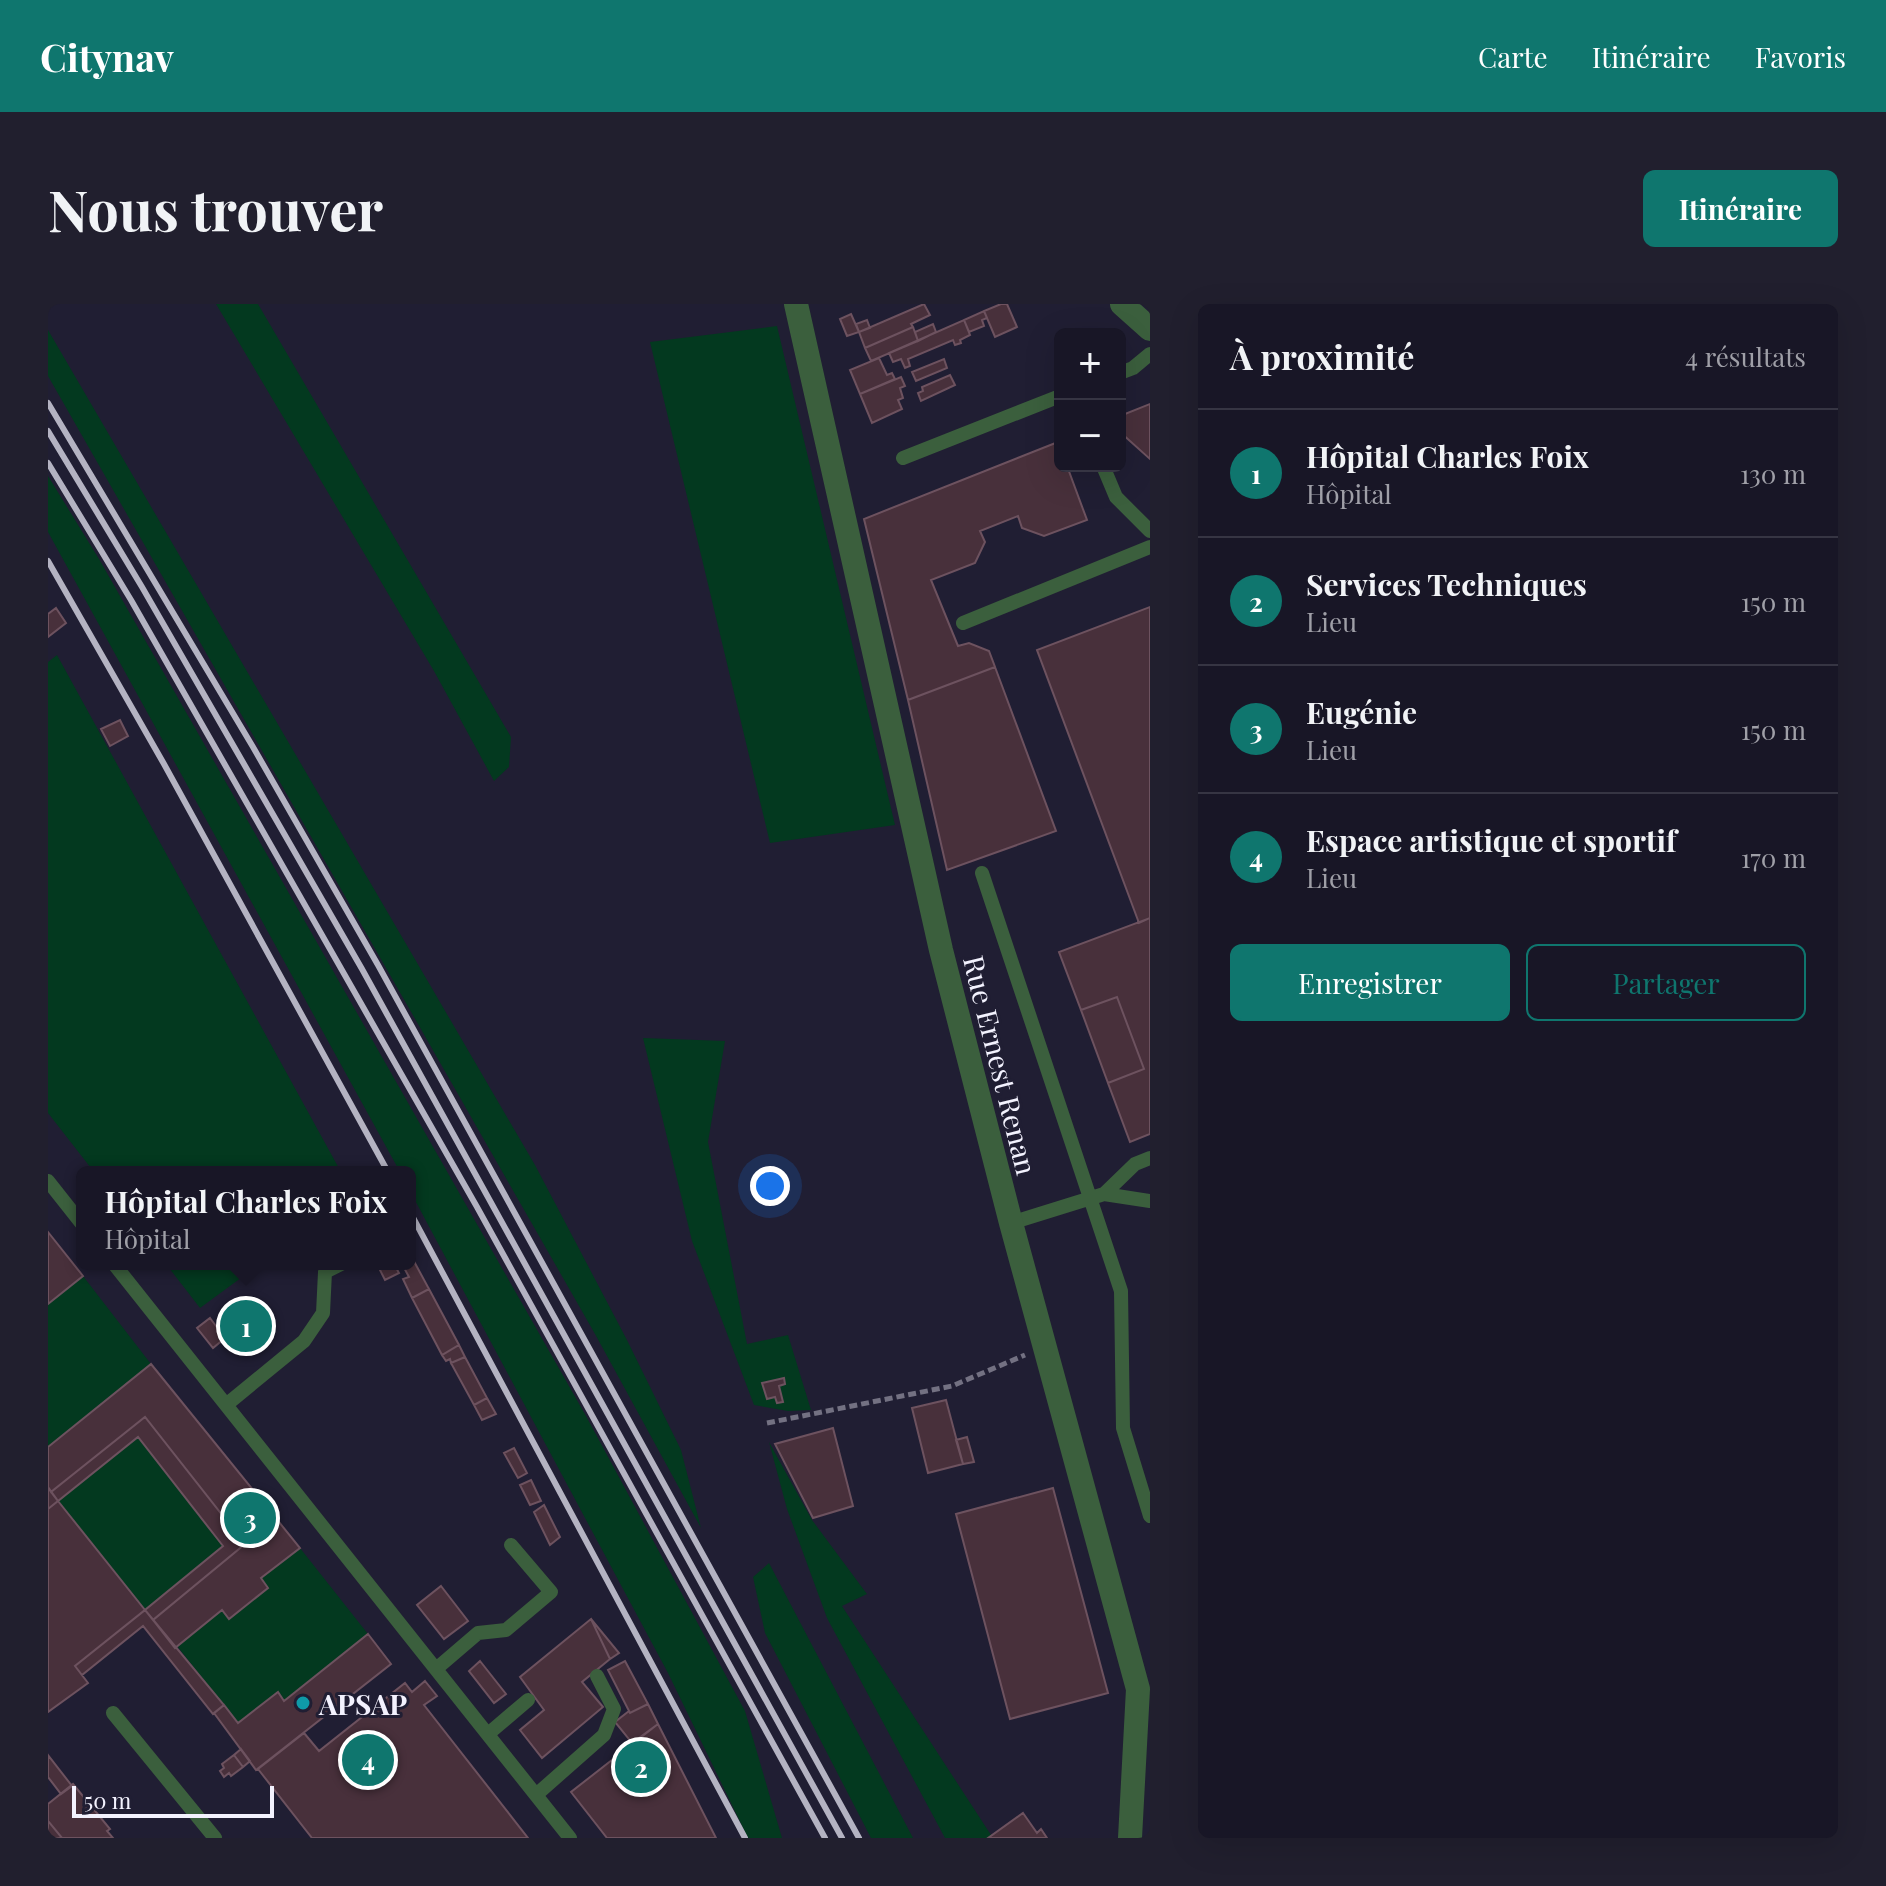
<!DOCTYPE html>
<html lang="fr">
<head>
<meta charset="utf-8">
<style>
  body { margin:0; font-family:"Playfair Display",serif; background:#211f2e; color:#f1f3f6 }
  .controls { position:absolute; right:24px; top:24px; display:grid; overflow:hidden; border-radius:12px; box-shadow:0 8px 32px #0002 }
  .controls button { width:72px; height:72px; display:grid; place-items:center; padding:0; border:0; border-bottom:2px solid #363543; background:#181626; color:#f1f3f6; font:40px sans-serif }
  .scale { position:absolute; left:24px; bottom:20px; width:202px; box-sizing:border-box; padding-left:8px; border:4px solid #f3f2fe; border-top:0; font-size:22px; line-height:28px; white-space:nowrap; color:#f3f2fe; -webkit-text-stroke:6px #201e33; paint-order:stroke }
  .you { position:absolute; left:722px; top:882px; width:28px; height:28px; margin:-20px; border:6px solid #fff; border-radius:50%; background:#1a73e8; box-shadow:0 0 0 12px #1a73e833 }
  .badge { display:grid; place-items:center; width:52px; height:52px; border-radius:50%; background:#0f766e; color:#fff; font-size:26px; font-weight:700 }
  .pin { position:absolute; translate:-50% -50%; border:4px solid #fff; box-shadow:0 2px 8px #0006 }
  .popup { position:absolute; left:28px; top:862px; width:340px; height:104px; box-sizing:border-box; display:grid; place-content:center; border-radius:12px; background:#181626; filter:drop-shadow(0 2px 6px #0005); font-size:26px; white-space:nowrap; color:#9f9fa7 }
  .popup b { font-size:30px; color:#f1f3f6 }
  .popup::after { content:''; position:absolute; left:50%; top:100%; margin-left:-16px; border:16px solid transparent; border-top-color:#181626 }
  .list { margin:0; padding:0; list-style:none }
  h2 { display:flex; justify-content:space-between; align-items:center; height:104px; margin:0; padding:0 32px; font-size:34px }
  h2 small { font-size:26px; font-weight:400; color:#9f9fa7 }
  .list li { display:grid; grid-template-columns:52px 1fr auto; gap:24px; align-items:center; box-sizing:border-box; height:128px; padding:0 32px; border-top:2px solid #363543 }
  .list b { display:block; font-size:30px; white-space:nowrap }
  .list p { margin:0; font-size:26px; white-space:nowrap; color:#9f9fa7 }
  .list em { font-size:26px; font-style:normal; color:#9f9fa7 }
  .actions { display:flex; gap:16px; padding:24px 32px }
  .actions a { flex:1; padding:18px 0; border:2px solid #0f766e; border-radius:12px; text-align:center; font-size:28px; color:#0f766e }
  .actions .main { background:#0f766e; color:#fff }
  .map { position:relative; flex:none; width:1102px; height:1534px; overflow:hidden; border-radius:12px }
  header { display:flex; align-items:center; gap:48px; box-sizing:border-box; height:112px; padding:0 40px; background:#0f766e; color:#fff }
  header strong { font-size:38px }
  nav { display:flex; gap:44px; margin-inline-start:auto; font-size:28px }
  .intro { display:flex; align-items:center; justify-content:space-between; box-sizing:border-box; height:192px; padding:0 48px }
  h1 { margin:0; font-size:56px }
  .button { padding:20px 36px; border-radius:12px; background:#0f766e; color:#fff; font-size:28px; font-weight:700 }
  main { display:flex; gap:48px; padding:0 48px }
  aside { flex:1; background:#181626; border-radius:12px; box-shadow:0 8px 32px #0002 }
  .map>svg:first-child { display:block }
  .green { fill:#03391f }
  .building { fill:#48303b; stroke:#6d525f; stroke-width:2 }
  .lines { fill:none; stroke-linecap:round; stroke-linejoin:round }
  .path { stroke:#737182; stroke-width:5; stroke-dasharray:8 4; stroke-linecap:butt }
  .service { stroke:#3b5f3d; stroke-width:14 }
  .minor { stroke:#3b5f3d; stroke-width:24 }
  .rail { stroke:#b4b3c2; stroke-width:6 }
  .culture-dot { fill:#0f9aa8; stroke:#201e33; stroke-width:3 }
  .labels { text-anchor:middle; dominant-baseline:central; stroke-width:6; stroke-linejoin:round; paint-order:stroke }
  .street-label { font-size:28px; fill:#f3f2fe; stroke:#201e33 }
  .poi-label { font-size:28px; font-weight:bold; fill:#f3f2fe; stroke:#201e33; text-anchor:start }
</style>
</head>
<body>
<header>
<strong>Citynav</strong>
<nav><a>Carte</a><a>Itinéraire</a><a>Favoris</a></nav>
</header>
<div class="intro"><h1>Nous trouver</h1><a class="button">Itinéraire</a></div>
<main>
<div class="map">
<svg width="1102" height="1534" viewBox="0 0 1102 1534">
  <rect width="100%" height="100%" fill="#201e33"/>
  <path class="green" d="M 168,0 L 210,0 L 463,433 L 461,463 L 446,477 L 386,367 Z
    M 729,22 L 847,521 L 722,539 L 602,38 Z
    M 0,26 L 487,861 L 579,1036 L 633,1146 L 653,1224 L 547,1030 L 0,72 Z
    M 0,172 L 51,255 L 538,1112 L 697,1407 L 734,1534 L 700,1534 L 620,1369 L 362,887 L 362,868 L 352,868 L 0,228 Z
    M 9,351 L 293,868 L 46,868 L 0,809 L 0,358 Z
    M 595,734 L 677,737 L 660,838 L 699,1040 L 740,1031 L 763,1106 L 740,1107 L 706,1101 L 644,937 Z
    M 118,960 L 212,960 L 152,1004 Z
    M 35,972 L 103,1060 L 0,1143 L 0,1000 Z
    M 90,1133 L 175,1242 L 97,1306 L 10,1197 Z
    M 721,1138 L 764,1216 L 819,1290 L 794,1302 L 945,1534 L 897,1534 L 779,1314 L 739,1205 Z
    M 252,1244 L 320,1330 L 236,1397 L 230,1388 L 190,1419 L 129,1342 L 174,1306 L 181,1315 L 213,1274 Z
    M 721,1259 L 865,1534 L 823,1534 L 717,1329 L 705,1273 Z"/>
  <path class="building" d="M 876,0 L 882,11 L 863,20 L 865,23 L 817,44 L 811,28 Z
    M 953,0 L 959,0 L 969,23 L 947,33 L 936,7 Z
    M 936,7 L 939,14 L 934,16 L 936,22 L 921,28 L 916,16 Z
    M 803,10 L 811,28 L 799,32 L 792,15 Z
    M 819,16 L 822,24 L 811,28 L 808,20 Z
    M 916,16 L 922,31 L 912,36 L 913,39 L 907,41 L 905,36 L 860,55 L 862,62 L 857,64 L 853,55 L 845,58 L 841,49 Z
    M 885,20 L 888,28 L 870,37 L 867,28 Z
    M 865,23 L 870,37 L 823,57 L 817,44 Z
    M 831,54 L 839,71 L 844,69 L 847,75 L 812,90 L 802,66 Z
    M 896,55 L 899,64 L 868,77 L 864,68 Z
    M 902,71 L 907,81 L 873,97 L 870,89 L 875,87 L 874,83 Z
    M 853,73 L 857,82 L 852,84 L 855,94 L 850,96 L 854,105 L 824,119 L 812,90 Z
    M 1102,100 L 1102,155 L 1072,128 L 1072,112 Z
    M 1010,138 L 1012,162 L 1019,162 L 1039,216 L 996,232 L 974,224 L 970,212 L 932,227 L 937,238 L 927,259 L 883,276 L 910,342 L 921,339 L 941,347 L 947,363 L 860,396 L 816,215 Z
    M 1102,303 L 1102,614 L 1091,619 L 989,346 Z
    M 8,304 L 18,319 L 0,333 L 0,310 Z
    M 947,363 L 1008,527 L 899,566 L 860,396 Z
    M 72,416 L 80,432 L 62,442 L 53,425 Z
    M 1102,614 L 1102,830 L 1082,838 L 1060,779 L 1096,765 L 1069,693 L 1033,706 L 1011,648 Z
    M 1069,693 L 1096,765 L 1060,779 L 1033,706 Z
    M 0,928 L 35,972 L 0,1000 Z
    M 362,950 L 381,985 L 364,994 L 355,975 L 361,973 L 354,960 L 362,960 Z
    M 329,960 L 346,960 L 351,969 L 337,976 Z
    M 381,985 L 411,1041 L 394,1051 L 364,994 Z
    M 162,1014 L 177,1034 L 165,1044 L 149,1024 Z
    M 411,1041 L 417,1053 L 403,1059 L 402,1055 L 398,1057 L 394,1051 Z
    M 417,1053 L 439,1094 L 426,1101 L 403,1059 Z
    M 103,1060 L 252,1244 L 213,1274 L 220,1284 L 181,1315 L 174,1306 L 127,1344 L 105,1316 L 197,1240 L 97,1113 L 3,1188 L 0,1183 L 0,1143 Z
    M 736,1074 L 737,1080 L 731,1082 L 735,1098 L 729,1099 L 727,1093 L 719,1095 L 714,1079 Z
    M 439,1094 L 448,1110 L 434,1116 L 426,1101 Z
    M 898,1096 L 915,1160 L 880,1169 L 864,1104 Z
    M 97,1113 L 197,1240 L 105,1316 L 97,1306 L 175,1242 L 90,1133 L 10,1197 L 3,1188 Z
    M 785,1124 L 805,1202 L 765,1214 L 727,1140 Z
    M 919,1133 L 926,1158 L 915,1160 L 908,1136 Z
    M 466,1144 L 479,1169 L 470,1174 L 456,1149 Z
    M 483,1176 L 493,1197 L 482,1201 L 472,1181 Z
    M 0,1183 L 10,1197 L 0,1205 Z
    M 1005,1184 L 1060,1389 L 962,1415 L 908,1210 Z
    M 10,1197 L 97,1306 L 27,1362 L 40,1379 L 0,1408 L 0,1205 Z
    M 496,1201 L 512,1233 L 502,1241 L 486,1208 Z
    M 393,1282 L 420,1317 L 396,1335 L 369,1301 Z
    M 97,1306 L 176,1401 L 165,1410 L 95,1322 L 34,1371 L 27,1362 Z
    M 543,1315 L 562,1355 L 534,1378 L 555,1403 L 494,1454 L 472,1426 L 496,1406 L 472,1373 Z
    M 543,1315 L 571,1349 L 562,1355 Z
    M 320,1330 L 343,1360 L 208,1466 L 166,1409 L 176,1401 L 190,1419 L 230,1388 L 236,1397 Z
    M 432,1357 L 458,1390 L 446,1399 L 421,1367 Z
    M 577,1357 L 600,1400 L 582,1409 L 560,1366 Z
    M 377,1377 L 389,1392 L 376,1401 L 480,1534 L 264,1534 L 210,1465 L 256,1429 L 271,1447 L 357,1379 L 364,1388 Z
    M 600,1400 L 610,1420 L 584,1439 L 567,1418 L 581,1407 L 582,1409 Z
    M 610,1420 L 668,1534 L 559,1534 L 523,1488 Z
    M 193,1445 L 202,1457 L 195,1463 L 186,1451 Z
    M 0,1451 L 24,1482 L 13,1490 L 0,1473 Z
    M 186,1451 L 195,1463 L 183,1472 L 181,1469 L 176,1473 L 172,1467 L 176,1464 L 174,1460 Z
    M 25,1480 L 62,1525 L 59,1527 L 65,1534 L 14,1534 L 0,1517 L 0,1500 Z
    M 975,1509 L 989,1529 L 993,1525 L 999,1534 L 940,1534 Z
    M 0,1517 L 14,1534 L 0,1534 Z"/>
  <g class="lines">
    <path class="path" d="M 719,1119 L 904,1082 L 977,1051"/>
    <path class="service" d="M 1072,69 L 1085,64 L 1102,50
      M 855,154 L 1012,92
      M 1055,162 L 1068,193 L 1102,227
      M 915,319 L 1102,243
      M 934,569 L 1073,987 L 1075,1124 L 1102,1212
      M 0,877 L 34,920
      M 1056,890 L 1102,897
      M 963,919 L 1056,890 L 1087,860 L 1102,854
      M 66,960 L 522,1534
      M 178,1101 L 256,1037 L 275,1009 L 277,968 L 293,960
      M 388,1365 L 430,1329 L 458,1326 L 503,1288 L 463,1241
      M 65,1409 L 167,1534
      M 440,1430 L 480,1396
      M 488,1491 L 556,1431 L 566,1405 L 549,1372"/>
    <path class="minor" d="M 748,0 L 893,646 L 963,919 L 1090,1385 L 1082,1534
      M 1074,0 L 1102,25"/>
    <path class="rail" d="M 0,99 L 205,443 L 330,661 L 811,1534
      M 0,127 L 94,283 L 314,665 L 794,1534
      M 0,159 L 83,296 L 429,903 L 777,1534
      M 0,257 L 116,460 L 340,868
      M 362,908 L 697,1534"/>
  </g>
  <circle class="culture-dot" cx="255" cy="1399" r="8"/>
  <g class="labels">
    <g class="street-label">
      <text transform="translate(953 761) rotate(76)">Rue Ernest Renan</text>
    </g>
    <g class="poi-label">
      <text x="271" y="1399">APSAP</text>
    </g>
  </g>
</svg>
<div class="controls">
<button>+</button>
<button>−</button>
</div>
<div class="scale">50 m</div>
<div class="you"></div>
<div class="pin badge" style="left:198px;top:1022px">1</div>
<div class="popup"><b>Hôpital Charles Foix</b>Hôpital</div>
<div class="pin badge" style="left:593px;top:1463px">2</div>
<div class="pin badge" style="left:202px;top:1214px">3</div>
<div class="pin badge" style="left:320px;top:1456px">4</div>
</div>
<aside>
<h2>À proximité<small>4 résultats</small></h2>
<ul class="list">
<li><span class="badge">1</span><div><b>Hôpital Charles Foix</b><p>Hôpital</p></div><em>130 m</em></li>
<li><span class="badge">2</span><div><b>Services Techniques</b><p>Lieu</p></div><em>150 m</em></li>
<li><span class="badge">3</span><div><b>Eugénie</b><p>Lieu</p></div><em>150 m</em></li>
<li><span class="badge">4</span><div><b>Espace artistique et sportif</b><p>Lieu</p></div><em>170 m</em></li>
</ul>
<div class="actions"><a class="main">Enregistrer</a><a>Partager</a></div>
</aside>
</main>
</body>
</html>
